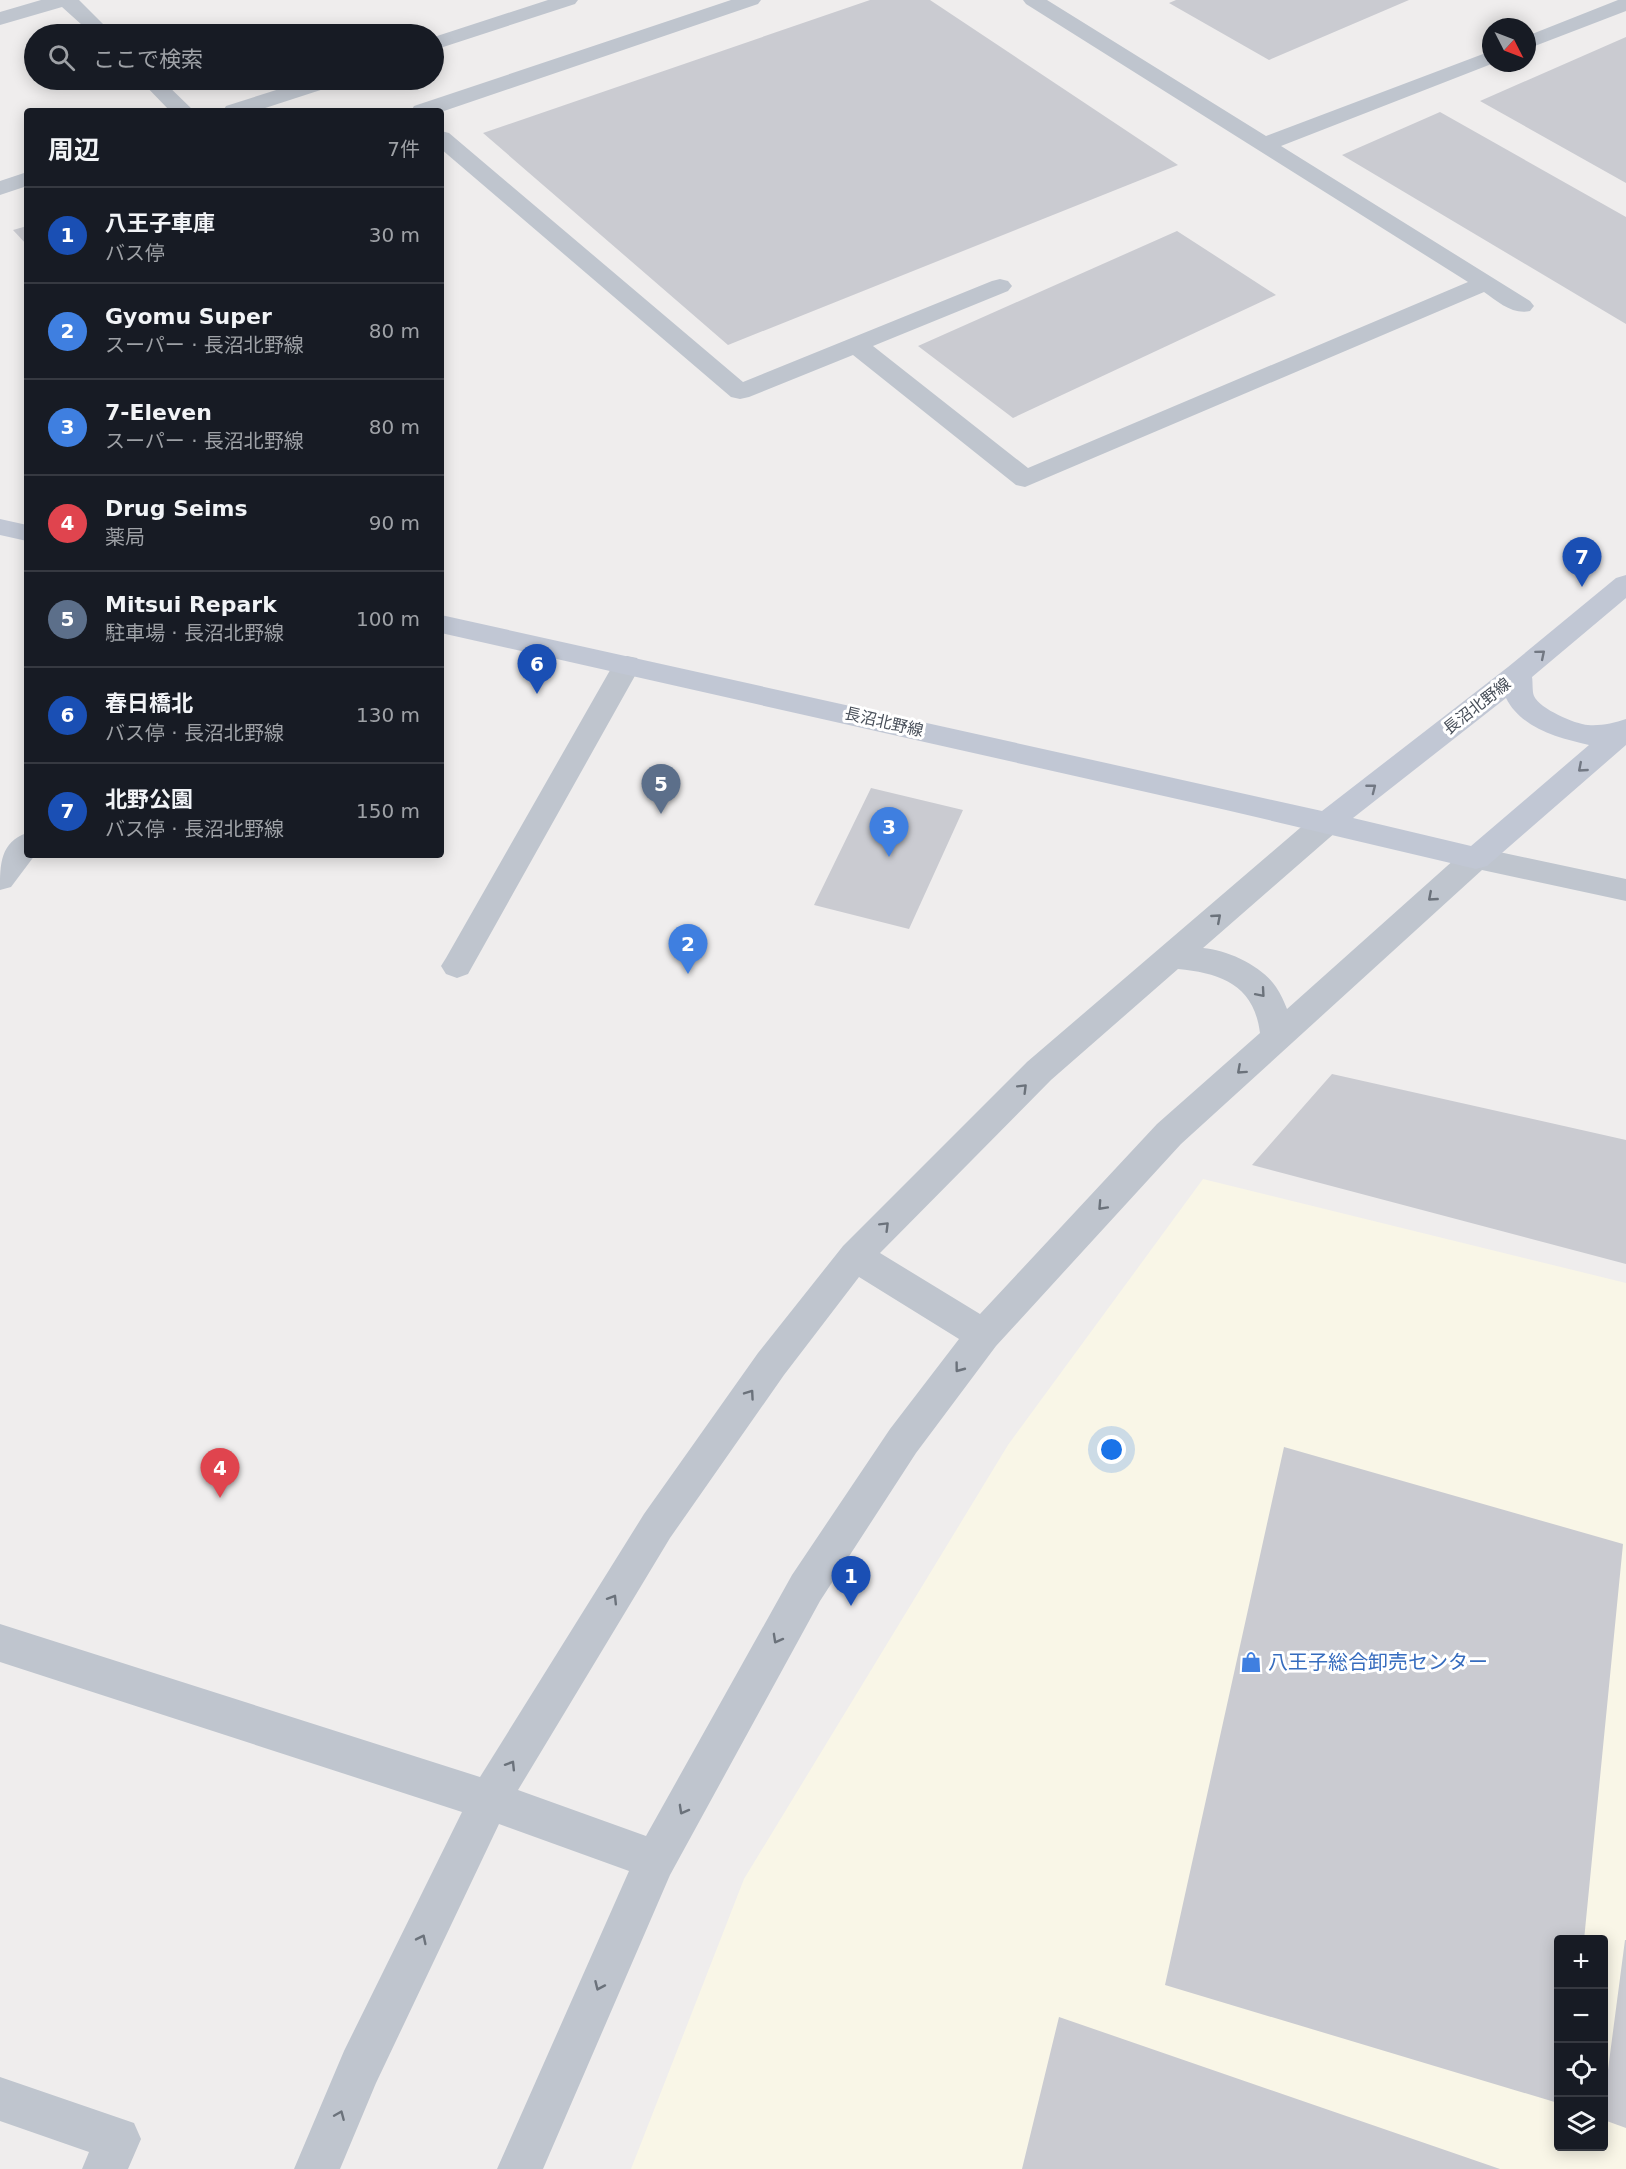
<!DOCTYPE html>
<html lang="ja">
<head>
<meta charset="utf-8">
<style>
  body { margin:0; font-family:"DejaVu Sans","Noto Sans JP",sans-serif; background:#242831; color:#f1f3f6 }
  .controls { position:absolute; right:18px; bottom:18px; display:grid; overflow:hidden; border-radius:6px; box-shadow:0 3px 15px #0003 }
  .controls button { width:54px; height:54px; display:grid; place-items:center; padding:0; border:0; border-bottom:2px solid #363941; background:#171b24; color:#f1f3f6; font:30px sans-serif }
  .compass { position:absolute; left:1482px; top:18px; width:54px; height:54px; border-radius:50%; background:#171b24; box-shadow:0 3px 15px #0003; rotate:132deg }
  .you { position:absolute; left:1112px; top:1450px; width:21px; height:21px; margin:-15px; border:4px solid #fff; border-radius:50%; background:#1a73e8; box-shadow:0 0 0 9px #1a73e833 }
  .badge { display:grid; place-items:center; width:39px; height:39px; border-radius:50%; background:#7c3aed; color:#fff; font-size:20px; font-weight:700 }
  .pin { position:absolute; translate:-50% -50px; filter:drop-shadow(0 2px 3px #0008) }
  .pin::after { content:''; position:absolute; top:32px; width:21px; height:18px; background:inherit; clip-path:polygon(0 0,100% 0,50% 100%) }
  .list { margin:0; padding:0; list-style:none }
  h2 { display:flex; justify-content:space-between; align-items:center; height:78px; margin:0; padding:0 24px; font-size:26px }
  h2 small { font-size:20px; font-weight:400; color:#9ea1a6 }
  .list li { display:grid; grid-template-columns:39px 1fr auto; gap:18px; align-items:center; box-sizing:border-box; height:96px; padding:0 24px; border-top:2px solid #363941 }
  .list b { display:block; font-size:22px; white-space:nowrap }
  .list p { margin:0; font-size:20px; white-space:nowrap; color:#9ea1a6 }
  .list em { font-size:20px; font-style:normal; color:#9ea1a6 }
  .icon { flex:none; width:33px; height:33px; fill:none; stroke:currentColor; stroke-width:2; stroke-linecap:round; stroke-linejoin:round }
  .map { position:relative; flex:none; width:1626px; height:2169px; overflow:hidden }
  .search { position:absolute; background:#171b24; box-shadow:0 3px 15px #0003; left:24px; top:24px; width:420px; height:66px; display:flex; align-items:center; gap:15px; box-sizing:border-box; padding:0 21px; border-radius:33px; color:#9ea1a6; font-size:22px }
  .panel { position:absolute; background:#171b24; box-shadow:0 3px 15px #0003; left:24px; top:108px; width:420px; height:750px; border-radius:6px }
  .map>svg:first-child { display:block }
  .commercial { fill:#f9f6e7; fill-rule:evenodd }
  .building { fill:#cacbd1 }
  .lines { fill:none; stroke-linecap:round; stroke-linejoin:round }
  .service { fill:#bfc5ce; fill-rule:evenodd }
  .minor { fill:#bfc5ce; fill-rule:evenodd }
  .tertiary { fill:#bfc5ce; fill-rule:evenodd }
  .secondary { fill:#c1c7d4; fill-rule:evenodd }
  .oneway { stroke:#727883 }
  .oneway2 { stroke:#6b727b }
  .labels { text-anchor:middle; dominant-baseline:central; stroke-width:6; stroke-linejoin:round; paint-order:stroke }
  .street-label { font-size:16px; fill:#474e58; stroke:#fff }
  .near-shop-label { font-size:20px; fill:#366cbe; stroke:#fff; text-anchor:start }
</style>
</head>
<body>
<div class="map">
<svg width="1626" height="2169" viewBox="0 0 1626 2169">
  <rect width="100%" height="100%" fill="#efeded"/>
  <path class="commercial" d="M 1203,1179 L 1626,1283 L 1626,2169 L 631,2169 L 744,1879 L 1008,1445 ZM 1558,1940 L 1604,1940 L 1604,2146 L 1558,2146 Z"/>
  <path class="building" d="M 870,0 L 930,0 L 1178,165 L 728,345 L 483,133 Z
    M 1176,0 L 1409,0 L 1269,60 L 1169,3 Z
    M 1626,37 L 1626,183 L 1480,101 Z
    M 1440,112 L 1626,217 L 1626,324 L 1342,155 Z
    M 27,226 L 27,245 L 13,230 Z
    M 1177,231 L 1276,295 L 1013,418 L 918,346 Z
    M 871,788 L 963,810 L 909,929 L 814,905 Z
    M 1332,1074 L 1626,1140 L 1626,1264 L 1252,1165 Z
    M 1284,1447 L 1623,1544 L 1584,1940 L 1558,1940 L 1558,2103 L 1165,1985 Z
    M 1625,1940 L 1626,1940 L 1626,2128 L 1604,2120 L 1604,2100 Z
    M 1059,2017 L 1500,2169 L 1022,2169 Z"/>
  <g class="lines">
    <path class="service" d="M 731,0 L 761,0 L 758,4 L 441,112 L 411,111 L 414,106 Z
      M 1023,0 L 1047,0 L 1266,136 L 1491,51 L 1491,63 L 1494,63 L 1281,146 L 1530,301 L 1534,306 L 1530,311 C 1513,315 1498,302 1484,292 L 1025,487 L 1016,485 L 853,355 L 749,397 L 740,399 L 731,397 L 441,149 L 441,131 L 449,133 L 743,382 L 992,281 L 1000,279 L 1008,281 L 1012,286 L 1008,291 L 873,346 L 1028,468 L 1468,282 L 1026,4 Z
      M 1618,0 L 1626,0 L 1626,11 L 1527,49 L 1527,36 Z
      M 0,2077 L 134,2123 L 141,2139 L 128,2169 L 82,2169 L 89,2152 L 0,2121 Z"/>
    <path class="minor" d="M 41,0 L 79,0 L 113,34 L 92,34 L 62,7 L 0,25 L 0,12 Z
      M 140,80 L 162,80 L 194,111 L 170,111 Z
      M 627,656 L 637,658 L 641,665 L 468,974 L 457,978 L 446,974 L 441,966 L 446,958 L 613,665 L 617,658 Z
      M 27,833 L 27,855 L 35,855 L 11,887 L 0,890 C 0,865 0,842 27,833 Z"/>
    <path class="tertiary" d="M 548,0 L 578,0 L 575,4 L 434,50 L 434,37 Z
      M 308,80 L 339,80 L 336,85 L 256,111 L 223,111 L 226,106 Z
      M 27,172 L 27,186 L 0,195 L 0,181 Z
      M 1325,813 L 1336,816 L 1340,824 L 1336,832 L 1203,948 C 1228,950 1262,966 1276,987 C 1281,994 1284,1002 1287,1009 L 1465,850 L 1476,847 L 1626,879 L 1626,901 L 1482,870 L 1181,1144 L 996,1346 L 916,1453 L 820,1601 L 670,1875 L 543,2169 L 497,2169 L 629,1871 L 499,1824 L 376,2083 L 340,2169 L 294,2169 L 344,2051 L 462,1812 L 0,1662 L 0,1624 L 480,1777 L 644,1514 L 758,1353 L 843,1246 L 1027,1062 L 1314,816 ZM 1178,969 C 1221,973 1254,985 1260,1033 L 1157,1124 L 980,1314 L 880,1253 L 1051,1080 ZM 859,1277 L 959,1339 L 890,1429 L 792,1575 L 646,1836 L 518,1790 L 670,1538 L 784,1375 Z"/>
    <path class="secondary" d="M 0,519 L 27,525 L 27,541 L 0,535 Z
      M 1626,575 L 1626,598 L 1532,677 C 1533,682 1532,691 1534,696 C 1540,709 1575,724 1588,725 C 1601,726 1614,723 1626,719 L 1626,745 L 1487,866 L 1476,869 L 1226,810 L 441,633 L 441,615 L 1322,811 L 1508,667 L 1616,578 ZM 1506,698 C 1521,728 1558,738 1589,745 L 1471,846 L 1353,818 Z"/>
  </g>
  <defs><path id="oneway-chevron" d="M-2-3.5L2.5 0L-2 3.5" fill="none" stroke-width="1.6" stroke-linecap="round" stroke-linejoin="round" transform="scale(1.5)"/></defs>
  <g class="oneway">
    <use href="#oneway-chevron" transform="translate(1541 654) rotate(-40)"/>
    <use href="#oneway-chevron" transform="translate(1582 768) rotate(139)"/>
    <use href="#oneway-chevron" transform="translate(1372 788) rotate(-38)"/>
  </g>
  <g class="oneway2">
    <use href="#oneway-chevron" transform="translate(1432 897) rotate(139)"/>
    <use href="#oneway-chevron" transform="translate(1217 918) rotate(-41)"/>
    <use href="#oneway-chevron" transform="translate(1261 993) rotate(49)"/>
    <use href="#oneway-chevron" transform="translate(1241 1070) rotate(138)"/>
    <use href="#oneway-chevron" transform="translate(1023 1088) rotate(-45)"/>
    <use href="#oneway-chevron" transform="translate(1102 1206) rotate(133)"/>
    <use href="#oneway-chevron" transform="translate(885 1226) rotate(-45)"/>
    <use href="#oneway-chevron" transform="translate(959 1368) rotate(127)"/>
    <use href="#oneway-chevron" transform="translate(750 1394) rotate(-55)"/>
    <use href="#oneway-chevron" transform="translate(613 1599) rotate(-58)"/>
    <use href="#oneway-chevron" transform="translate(777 1639) rotate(119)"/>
    <use href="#oneway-chevron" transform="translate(511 1765) rotate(-58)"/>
    <use href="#oneway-chevron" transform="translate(683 1810) rotate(119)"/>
    <use href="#oneway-chevron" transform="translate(422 1939) rotate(-64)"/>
    <use href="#oneway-chevron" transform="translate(599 1986) rotate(114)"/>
    <use href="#oneway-chevron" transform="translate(340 2115) rotate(-67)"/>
  </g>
  <defs>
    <symbol id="shop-bare" viewBox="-9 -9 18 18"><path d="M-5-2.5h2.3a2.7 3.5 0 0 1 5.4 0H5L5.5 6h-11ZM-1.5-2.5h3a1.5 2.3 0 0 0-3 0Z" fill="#3f7fe0" stroke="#fff" stroke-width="2.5" paint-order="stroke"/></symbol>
  </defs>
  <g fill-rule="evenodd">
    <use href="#shop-bare" x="1236" y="1647" width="30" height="30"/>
  </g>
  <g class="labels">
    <g class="street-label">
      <text transform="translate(1477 706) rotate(-38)">長沼北野線</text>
      <text transform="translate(884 722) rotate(13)">長沼北野線</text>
    </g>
    <g class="near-shop-label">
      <text x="1268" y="1662">八王子総合卸売センター</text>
    </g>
  </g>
</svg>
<div class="controls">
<button>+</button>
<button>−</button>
<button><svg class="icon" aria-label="locate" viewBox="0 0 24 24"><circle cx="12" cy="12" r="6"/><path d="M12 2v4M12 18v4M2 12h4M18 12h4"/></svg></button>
<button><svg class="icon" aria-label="layers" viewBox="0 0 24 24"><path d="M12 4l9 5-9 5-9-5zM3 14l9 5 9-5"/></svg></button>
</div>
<svg class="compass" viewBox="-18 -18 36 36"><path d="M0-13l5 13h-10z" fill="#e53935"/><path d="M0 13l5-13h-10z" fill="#9ea1a6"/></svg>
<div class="you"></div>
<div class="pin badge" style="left:851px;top:1606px;background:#1a4fb4">1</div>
<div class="pin badge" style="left:688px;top:974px;background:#3f7fe0">2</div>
<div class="pin badge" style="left:889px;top:857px;background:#3f7fe0">3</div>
<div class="pin badge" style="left:220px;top:1498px;background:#e0444e">4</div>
<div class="pin badge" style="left:661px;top:814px;background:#5c6f8a">5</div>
<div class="pin badge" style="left:537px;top:694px;background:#1a4fb4">6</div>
<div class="pin badge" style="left:1582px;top:587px;background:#1a4fb4">7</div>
<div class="search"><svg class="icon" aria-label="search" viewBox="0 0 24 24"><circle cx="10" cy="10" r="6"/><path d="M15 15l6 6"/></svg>ここで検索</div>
<section class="panel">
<h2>周辺<small>7件</small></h2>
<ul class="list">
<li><span class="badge" style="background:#1a4fb4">1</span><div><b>八王子車庫</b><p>バス停</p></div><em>30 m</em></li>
<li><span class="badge" style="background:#3f7fe0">2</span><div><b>Gyomu Super</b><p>スーパー · 長沼北野線</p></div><em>80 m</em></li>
<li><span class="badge" style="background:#3f7fe0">3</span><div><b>7-Eleven</b><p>スーパー · 長沼北野線</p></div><em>80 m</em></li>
<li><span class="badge" style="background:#e0444e">4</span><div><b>Drug Seims</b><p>薬局</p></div><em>90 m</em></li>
<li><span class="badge" style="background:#5c6f8a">5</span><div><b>Mitsui Repark</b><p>駐車場 · 長沼北野線</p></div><em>100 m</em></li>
<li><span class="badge" style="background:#1a4fb4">6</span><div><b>春日橋北</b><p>バス停 · 長沼北野線</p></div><em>130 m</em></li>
<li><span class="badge" style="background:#1a4fb4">7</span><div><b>北野公園</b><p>バス停 · 長沼北野線</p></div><em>150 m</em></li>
</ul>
</section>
</div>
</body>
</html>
